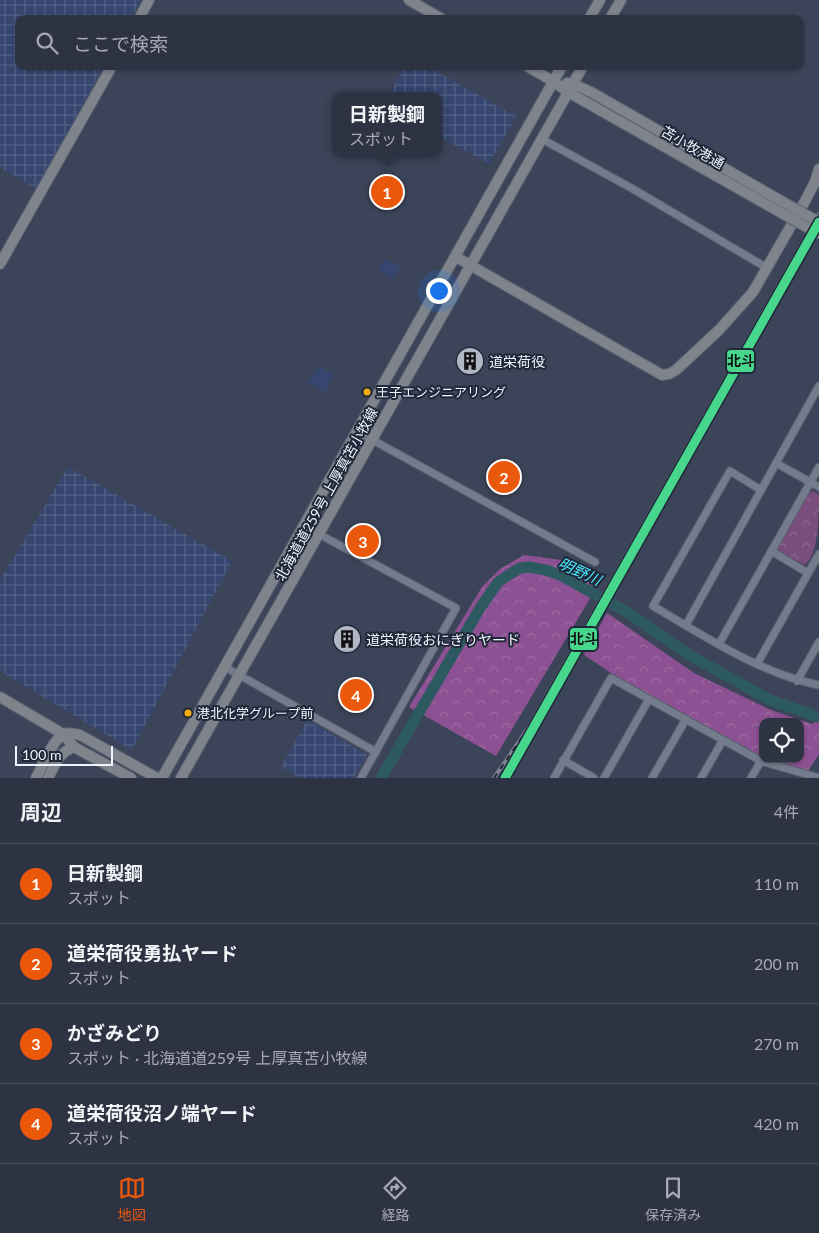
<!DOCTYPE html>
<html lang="ja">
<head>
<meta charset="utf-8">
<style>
  body { margin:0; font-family:Lato,"Noto Sans JP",sans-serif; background:#393f4e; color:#f1f3f6 }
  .controls { position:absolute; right:15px; bottom:15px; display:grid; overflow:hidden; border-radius:10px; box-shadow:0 1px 4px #0004 }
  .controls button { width:45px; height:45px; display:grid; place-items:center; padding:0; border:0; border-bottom:1px solid #484e5c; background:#2d3343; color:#f1f3f6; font:25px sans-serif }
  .scale { position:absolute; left:15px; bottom:12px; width:98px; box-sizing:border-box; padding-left:5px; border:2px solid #f0f4fe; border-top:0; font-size:14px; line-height:18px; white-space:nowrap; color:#f0f4fe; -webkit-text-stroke:4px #1f2738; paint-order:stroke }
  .you { position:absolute; left:438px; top:290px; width:18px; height:18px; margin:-12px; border:4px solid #fff; border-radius:50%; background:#1a73e8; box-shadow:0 0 0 8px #1a73e833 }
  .badge { display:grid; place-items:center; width:32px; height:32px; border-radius:50%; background:#ea580c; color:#fff; font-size:16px; font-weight:700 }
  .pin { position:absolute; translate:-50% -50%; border:2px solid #fff; box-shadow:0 1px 5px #0006 }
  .popup { position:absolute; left:332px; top:92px; width:110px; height:65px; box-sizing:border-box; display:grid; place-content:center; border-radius:10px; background:#2d3343; filter:drop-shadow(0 1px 4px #0005); font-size:16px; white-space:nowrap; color:#a7aab2 }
  .popup b { font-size:19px; color:#f1f3f6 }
  .popup::after { content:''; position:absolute; left:50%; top:100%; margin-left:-10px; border:10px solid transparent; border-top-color:#2d3343 }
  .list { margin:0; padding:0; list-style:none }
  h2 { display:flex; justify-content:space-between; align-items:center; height:65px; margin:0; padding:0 20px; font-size:21px }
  h2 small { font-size:16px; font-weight:400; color:#a7aab2 }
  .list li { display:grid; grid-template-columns:32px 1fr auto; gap:15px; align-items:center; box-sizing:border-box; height:80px; padding:0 20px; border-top:1px solid #484e5c }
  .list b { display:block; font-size:19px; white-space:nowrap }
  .list p { margin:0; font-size:16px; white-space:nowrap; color:#a7aab2 }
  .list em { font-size:16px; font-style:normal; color:#a7aab2 }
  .icon { flex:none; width:28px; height:28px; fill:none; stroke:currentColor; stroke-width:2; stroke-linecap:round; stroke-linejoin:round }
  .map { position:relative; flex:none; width:819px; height:778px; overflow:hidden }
  .search { position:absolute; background:#2d3343; box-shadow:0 1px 4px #0004; left:15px; right:15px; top:15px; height:55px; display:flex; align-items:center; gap:12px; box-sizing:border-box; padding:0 18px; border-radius:10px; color:#a7aab2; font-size:19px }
  .sheet { height:385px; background:#2d3343 }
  nav { display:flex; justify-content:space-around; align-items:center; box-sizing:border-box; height:70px; border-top:1px solid #484e5c; background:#2d3343; font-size:14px; color:#a7aab2 }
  nav a { display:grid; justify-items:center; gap:2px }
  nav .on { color:#ea580c }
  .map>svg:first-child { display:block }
  .built { fill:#36466f }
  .industrial { fill:url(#industrial-grid) }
  .forest { fill:url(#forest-crowns) }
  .park { fill:url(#park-crowns) }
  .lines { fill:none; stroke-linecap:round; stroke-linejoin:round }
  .river { stroke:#2d5a61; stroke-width:11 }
  .street-casing { stroke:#5a616f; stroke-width:9 }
  .secondary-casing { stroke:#5a616f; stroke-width:12 }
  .street { stroke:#747b8c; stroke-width:7 }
  .secondary { stroke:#7e838c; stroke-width:10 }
  .rail-casing { stroke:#7d8391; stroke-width:4 }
  .rail { stroke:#1f2738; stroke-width:2; stroke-dasharray:5.5; stroke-linecap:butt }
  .secondary-bridge-casing { stroke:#5a616f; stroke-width:12; stroke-linecap:butt }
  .secondary-bridge { stroke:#7e838c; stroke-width:10 }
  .rail-1-casing { stroke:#1f2738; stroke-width:12 }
  .rail-1 { stroke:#46d78d; stroke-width:9 }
  .bus-dot { fill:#f8ab0d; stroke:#1f2738; stroke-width:2 }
  .labels { text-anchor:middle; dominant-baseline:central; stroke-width:4; stroke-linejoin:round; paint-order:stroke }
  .bus-label { font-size:13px; fill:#f0f4fe; stroke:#1f2738; text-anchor:start }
  .street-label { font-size:14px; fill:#f0f4fe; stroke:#1f2738 }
  .poi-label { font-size:14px; fill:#f0f4fe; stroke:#1f2738; text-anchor:start }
  .water-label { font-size:15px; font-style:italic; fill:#4cebfe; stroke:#1f2738 }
  .line-badge { stroke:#1f2738; stroke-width:2 }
  .pale-badge-label { font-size:14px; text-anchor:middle; font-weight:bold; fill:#111 }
</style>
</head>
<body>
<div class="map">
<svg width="819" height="778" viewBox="0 0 819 778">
  <defs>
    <pattern id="industrial-grid" width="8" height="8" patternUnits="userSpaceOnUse" patternTransform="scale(1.25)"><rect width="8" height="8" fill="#36466f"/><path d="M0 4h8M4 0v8" fill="none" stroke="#536185"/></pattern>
    <pattern id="forest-crowns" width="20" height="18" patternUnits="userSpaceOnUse" patternTransform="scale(1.25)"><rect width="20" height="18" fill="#8c5192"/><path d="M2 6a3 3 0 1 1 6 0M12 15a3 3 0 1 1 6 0" fill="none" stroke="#9c6ba2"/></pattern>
    <pattern id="park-crowns" width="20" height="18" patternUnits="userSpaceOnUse" patternTransform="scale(1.25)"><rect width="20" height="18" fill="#794e7e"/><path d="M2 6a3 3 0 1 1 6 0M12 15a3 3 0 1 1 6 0" fill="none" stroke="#8c6891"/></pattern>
  </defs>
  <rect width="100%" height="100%" fill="#3c4459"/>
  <path class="built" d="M 385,259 L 400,267 L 393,279 L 378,270 Z
    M 318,366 L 334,375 L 325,392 L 308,383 Z"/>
  <path class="industrial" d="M 0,0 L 141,0 L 131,19 L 19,19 L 19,66 L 104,66 L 36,189 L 0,167 Z
    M 405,66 L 426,66 L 516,116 L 489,164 L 438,136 L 438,96 L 388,96 Z
    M 68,467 L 232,561 L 132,750 L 0,671 L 0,580 Z
    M 307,720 L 367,754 L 354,778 L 300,778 L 281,767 Z"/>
  <path class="forest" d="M 524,555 L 561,560 L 601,580 L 496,756 L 409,707 L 482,587 L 500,569 Z
    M 607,613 L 694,673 L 771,710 L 812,724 L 817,721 L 819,722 L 819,754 L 808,771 L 770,759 L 800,759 L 800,722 L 763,722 L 763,757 L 760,756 L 611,673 L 584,655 Z"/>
  <path class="park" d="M 813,491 L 819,495 C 819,513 819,557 804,565 L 778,551 L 777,548 L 808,494 Z"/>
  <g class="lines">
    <path class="river" d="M 381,778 L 480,608 L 498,582 L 510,574 L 520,568 L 529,567 L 546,570 L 560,575 L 627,612 L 689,655 L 770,700 L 819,717"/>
    <defs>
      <path id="street" d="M 542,139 L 633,189 L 767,268
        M 358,432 L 595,562
        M 776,463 L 819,487
        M 761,490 L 730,471 L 653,606 C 704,636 761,674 819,685
        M 304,526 L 456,608 L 361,778
        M 771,551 L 808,573
        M 686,625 L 819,386
        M 719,644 L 819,467
        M 757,664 L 819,554
        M 225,667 L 376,752
        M 797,681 L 819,642
        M 563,760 L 594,778
        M 554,778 L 611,678 L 761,761 L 819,778
        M 604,778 L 649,699
        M 652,778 L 686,719
        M 701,778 L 723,740
        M 751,778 L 761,761"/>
      <path id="secondary" d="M 409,0 L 442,19
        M 139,19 L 149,0
        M 589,19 L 600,0
        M 610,19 L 621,0
        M 527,66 L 554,82 L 568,92 L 785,215
        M 567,83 L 573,84 L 591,92 L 790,206
        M 456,257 L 662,375 L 669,374 L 676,370 L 719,330 L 753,292 L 804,203 L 815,182 L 819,169
        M 0,264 L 112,66
        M 0,697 L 63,734 L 74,747 L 131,778
        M 36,778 C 42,767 53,739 64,734 C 69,732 75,734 80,735 L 157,778
        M 48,778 C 55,765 59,752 74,747
        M 162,778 L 562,66
        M 181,778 L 583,66"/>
    </defs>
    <use href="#street" class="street-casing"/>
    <use href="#secondary" class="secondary-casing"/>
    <use href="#street" class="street"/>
    <use href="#secondary" class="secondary"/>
    <defs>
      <path id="rail" d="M 494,778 L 529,727 L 819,214"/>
    </defs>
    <use href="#rail" class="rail-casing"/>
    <use href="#rail" class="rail"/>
    <defs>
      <path id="secondary-bridge" d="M 790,206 L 819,222
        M 785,215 L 819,234"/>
    </defs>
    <use href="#secondary-bridge" class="secondary-bridge-casing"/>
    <use href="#secondary-bridge" class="secondary-bridge"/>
    <defs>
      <path id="rail-1" d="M 505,778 L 819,222"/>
    </defs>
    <use href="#rail-1" class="rail-1-casing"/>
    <use href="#rail-1" class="rail-1"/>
  </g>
  <defs>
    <symbol id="building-disc" viewBox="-11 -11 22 22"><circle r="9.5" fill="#b1b6c4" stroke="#1f2738"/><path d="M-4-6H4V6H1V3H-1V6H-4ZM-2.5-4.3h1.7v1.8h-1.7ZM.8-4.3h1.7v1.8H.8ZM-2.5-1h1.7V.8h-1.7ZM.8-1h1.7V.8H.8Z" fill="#111"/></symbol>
  </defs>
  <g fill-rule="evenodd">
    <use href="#building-disc" x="454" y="345" width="32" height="32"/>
    <use href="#building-disc" x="331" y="623" width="32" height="32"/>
  </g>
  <g class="bus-dot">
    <circle cx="367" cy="392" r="4.5"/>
    <circle cx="188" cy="713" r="4.5"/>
  </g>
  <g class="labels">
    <g class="bus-label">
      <text x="376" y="392">王子エンジニアリング</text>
      <text x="197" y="713">港北化学グループ前</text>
    </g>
    <g class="street-label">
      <text transform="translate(693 147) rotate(30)">苫小牧港通</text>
      <text transform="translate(326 494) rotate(-61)">北海道道259号 上厚真苫小牧線</text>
    </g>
    <g class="poi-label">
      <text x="489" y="361">道栄荷役</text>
      <text x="366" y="639">道栄荷役おにぎりヤード</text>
    </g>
    <g class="water-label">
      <text transform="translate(580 571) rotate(25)">明野川</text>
    </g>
  </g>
  <g class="line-badge">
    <rect x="726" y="349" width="29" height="24" rx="5" fill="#46d78d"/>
    <rect x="569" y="627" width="29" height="24" rx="5" fill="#46d78d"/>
  </g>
  <g class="pale-badge-label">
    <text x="741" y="366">北斗</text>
    <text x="584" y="644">北斗</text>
  </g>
</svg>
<div class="controls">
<button><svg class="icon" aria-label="locate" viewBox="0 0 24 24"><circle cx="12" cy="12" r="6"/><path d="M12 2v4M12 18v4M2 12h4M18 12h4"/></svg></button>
</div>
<div class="scale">100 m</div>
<div class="you"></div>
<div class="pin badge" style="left:387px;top:192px">1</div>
<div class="popup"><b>日新製鋼</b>スポット</div>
<div class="pin badge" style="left:504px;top:477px">2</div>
<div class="pin badge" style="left:363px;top:541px">3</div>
<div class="pin badge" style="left:356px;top:695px">4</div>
<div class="search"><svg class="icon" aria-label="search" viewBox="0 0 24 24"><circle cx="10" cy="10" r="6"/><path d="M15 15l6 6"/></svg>ここで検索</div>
</div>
<section class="sheet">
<h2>周辺<small>4件</small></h2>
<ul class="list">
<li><span class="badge">1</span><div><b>日新製鋼</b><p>スポット</p></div><em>110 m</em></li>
<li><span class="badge">2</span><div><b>道栄荷役勇払ヤード</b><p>スポット</p></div><em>200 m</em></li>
<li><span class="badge">3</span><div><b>かざみどり</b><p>スポット · 北海道道259号 上厚真苫小牧線</p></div><em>270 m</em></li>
<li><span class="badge">4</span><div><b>道栄荷役沼ノ端ヤード</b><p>スポット</p></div><em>420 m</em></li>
</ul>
</section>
<nav>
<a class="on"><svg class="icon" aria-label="map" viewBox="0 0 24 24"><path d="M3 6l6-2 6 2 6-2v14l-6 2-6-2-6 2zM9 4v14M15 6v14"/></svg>地図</a>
<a><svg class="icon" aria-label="directions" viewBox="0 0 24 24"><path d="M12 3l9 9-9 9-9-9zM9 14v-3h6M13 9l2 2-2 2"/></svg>経路</a>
<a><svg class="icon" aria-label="saved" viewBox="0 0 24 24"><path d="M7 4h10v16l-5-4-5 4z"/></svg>保存済み</a>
</nav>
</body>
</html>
